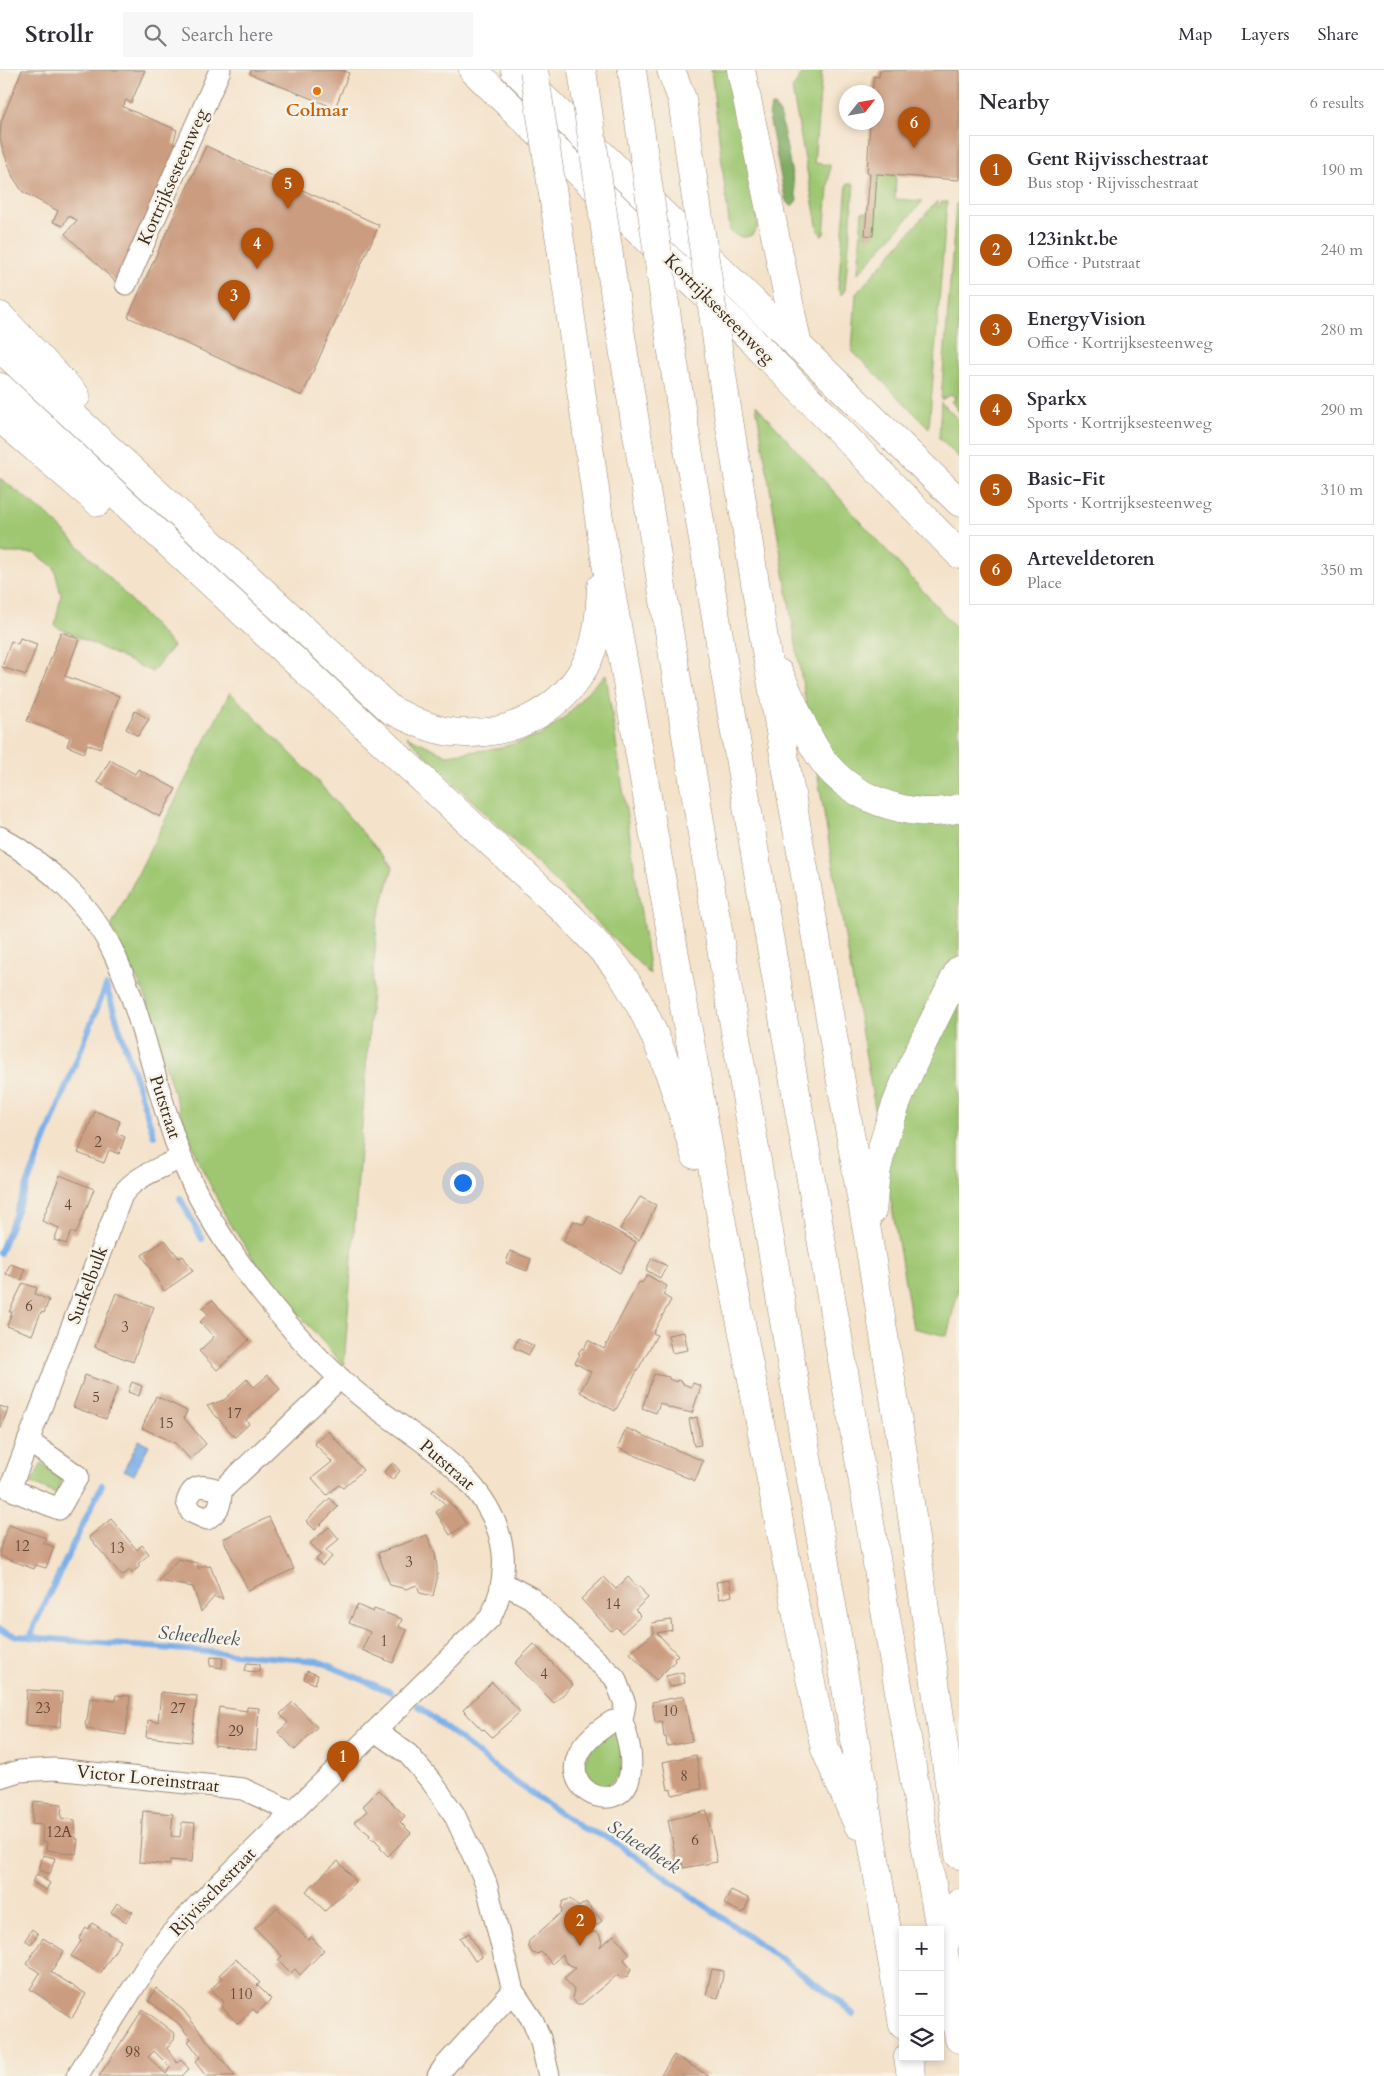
<!DOCTYPE html>
<html lang="en">
<head>
<meta charset="utf-8">
<style>
  body { margin:0; font-family:Cardo,serif; background:#f7f7f7; color:#2b2b33 }
  .controls { position:absolute; right:15px; bottom:15px; display:grid; overflow:hidden; border-radius:0px; box-shadow:0 2px 8px #0003 }
  .controls button { width:45px; height:45px; display:grid; place-items:center; padding:0; border:0; border-bottom:1px solid #e1e1e2; background:#fff; color:#2b2b33; font:25px sans-serif }
  .compass { position:absolute; left:839px; top:15px; width:45px; height:45px; border-radius:50%; background:#fff; box-shadow:0 2px 8px #0003; rotate:59deg }
  .you { position:absolute; left:462px; top:1112px; width:18px; height:18px; margin:-12px; border:4px solid #fff; border-radius:50%; background:#1a73e8; box-shadow:0 0 0 8px #1a73e833 }
  .badge { display:grid; place-items:center; width:32px; height:32px; border-radius:50%; background:#b45309; color:#fff; font-size:16px; font-weight:700 }
  .pin { position:absolute; translate:-50% -41px; filter:drop-shadow(0 1px 2px #0008) }
  .pin::after { content:''; position:absolute; top:26px; width:18px; height:15px; background:inherit; clip-path:polygon(0 0,100% 0,50% 100%) }
  .list { margin:0; padding:0; list-style:none }
  h2 { display:flex; justify-content:space-between; align-items:center; height:65px; margin:0; padding:0 20px; font-size:21px }
  h2 small { font-size:16px; font-weight:400; color:#7c7c81 }
  .list li { display:grid; grid-template-columns:32px 1fr auto; gap:15px; align-items:center; box-sizing:border-box; height:70px; margin:0 10px 10px; padding:0 10px; border:1px solid #e1e1e2; border-radius:0px }
  .list b { display:block; font-size:19px; white-space:nowrap }
  .list p { margin:0; font-size:16px; white-space:nowrap; color:#7c7c81 }
  .list em { font-size:16px; font-style:normal; color:#7c7c81 }
  .icon { flex:none; width:28px; height:28px; fill:none; stroke:currentColor; stroke-width:2; stroke-linecap:round; stroke-linejoin:round }
  .map { position:relative; flex:none; width:959px; height:2006px; overflow:hidden }
  header { display:flex; align-items:center; gap:30px; box-sizing:border-box; height:70px; padding:0 25px; background:#fff; border-bottom:1px solid #e1e1e2 }
  header strong { font-size:24px }
  nav { display:flex; gap:28px; margin-inline-start:auto; font-size:18px }
  .search { width:350px; height:45px; background:#f7f7f7; display:flex; align-items:center; gap:12px; box-sizing:border-box; padding:0 18px; border-radius:0px; color:#7c7c81; font-size:19px }
  main { display:flex }
  aside { flex:1; background:#fff }
  .map>svg:first-child { display:block }
  .green { fill:#9fc772; stroke:#6d7848 }
  .forest { fill:#7fac64; stroke:#5d6b41 }
  .water { fill:#7bafe8; stroke:#5b6c83 }
  .lines { fill:none; stroke-linecap:round; stroke-linejoin:round }
  .stream { stroke:#7bafe8; stroke-width:6 }
  .building { fill:#cb9c80; fill-rule:evenodd }
  .minor-casing { stroke:#988674; stroke-width:23 }
  .primary-casing { stroke:#988674; stroke-width:29 }
  .motorway-casing { stroke:#988674; stroke-width:29 }
  .minor { stroke:#fff; stroke-width:21 }
  .primary { stroke:#fff; stroke-width:28 }
  .motorway { stroke:#fff; stroke-width:28 }
  .motorway-bridge-casing { stroke:#988674; stroke-width:29; stroke-linecap:butt }
  .motorway-bridge { stroke:#fff; stroke-width:28 }
  .food-dot { fill:#e8710a; stroke:#f7f3e8; stroke-width:2 }
  .labels { text-anchor:middle; dominant-baseline:central; stroke-width:5; stroke-linejoin:round; paint-order:stroke }
  .number-label { font-size:15px; fill:#5f4636 }
  .food-label { font-size:18px; font-weight:bold; fill:#c56008; stroke:#f7f3e8 }
  .street-label { font-size:18px; fill:#3b2a1e; stroke:#f7f3e8 }
  .water-label { font-size:19px; font-style:italic; fill:#4e525b; stroke:#f7f3e8 }
</style>
</head>
<body>
<header>
<strong>Strollr</strong>
<div class="search"><svg class="icon" aria-label="search" viewBox="0 0 24 24"><circle cx="10" cy="10" r="6"/><path d="M15 15l6 6"/></svg>Search here</div>
<nav><a>Map</a><a>Layers</a><a>Share</a></nav>
</header>
<main>
<div class="map">
<svg width="959" height="2006" viewBox="0 0 959 2006">
  <rect width="100%" height="100%" fill="#f7f3e8"/>
  <filter id="ink" filterUnits="userSpaceOnUse"><feTurbulence type="fractalNoise" baseFrequency=".02" numOctaves="2"/><feDisplacementMap in="SourceGraphic" scale="10" xChannelSelector="R" yChannelSelector="G"/><feConvolveMatrix kernelMatrix="1 2 1 2 8 2 1 2 1" color-interpolation-filters="sRGB"/></filter>
  <filter id="wash" filterUnits="userSpaceOnUse"><feTurbulence type="fractalNoise" baseFrequency=".0096" numOctaves="4" result="noise"/><feDisplacementMap in="SourceGraphic" scale="20" xChannelSelector="R" yChannelSelector="G"/><feGaussianBlur stdDeviation="1.12" result="paint"/><feColorMatrix in="noise" values="0 0 0 0 0 0 0 0 0 0 0 0 0 0 0 0 0 1.4 0 .05"/><feComposite in="paint" operator="in"/></filter>
  <g filter="url(#wash)">
    <rect width="100%" height="100%" fill="#f4e2ca"/>
    <path class="green" d="M 711,0 L 734,0 L 757,139 C 757,145 758,151 757,157 C 754,170 738,169 730,161 Z
      M 805,0 L 822,0 L 814,93 L 830,95 L 824,164 L 822,166 L 818,160 L 792,19 Z
      M 877,104 L 896,106 L 895,129 L 923,131 L 858,204 L 862,142 L 867,142 L 865,165 L 873,166 Z
      M 847,114 L 854,114 L 845,220 L 841,225 L 838,219 Z
      M 937,131 L 937,137 L 940,137 L 941,132 L 947,132 L 929,358 L 852,281 L 856,224 Z
      M 956,134 L 959,134 L 959,342 L 951,331 L 955,329 L 952,324 L 941,330 Z
      M 941,332 L 959,350 L 959,388 L 939,368 Z
      M 756,335 L 959,561 L 959,1217 L 947,1266 L 913,1258 L 834,803 Z
      M 0,408 L 49,446 L 108,506 L 173,576 L 152,602 L 55,556 L 61,525 L 54,497 L 35,483 L 0,483 Z
      M 606,604 L 650,904 L 406,666 L 447,685 L 499,678 L 540,666 L 566,646 L 589,620 Z
      M 230,622 L 311,704 L 393,797 L 377,852 L 344,1296 L 266,1207 L 228,1151 L 197,1088 L 173,1021 L 145,925 L 111,857 Z
      M 42,1393 L 62,1410 L 56,1424 L 31,1413 Z
      M 613,1660 L 620,1667 L 621,1704 L 602,1720 L 592,1717 L 580,1699 L 592,1676 Z"/>
    <path class="forest" d="M 771,36 L 774,36 L 780,44 L 797,130 L 792,136 L 787,133 L 785,128 L 769,47 Z"/>
    <path class="water" d="M 139,1370 L 149,1375 L 134,1405 L 124,1400 Z"/>
    <g class="lines">
      <path class="stream" d="M 180,1128 L 202,1169
        M 0,1183 L 106,916 L 154,1066
        M 0,1560 L 17,1566 L 318,1591 L 391,1622
        M 31,1567 L 34,1556 L 102,1415
        M 418,1636 L 501,1702 L 580,1757 L 611,1769 L 833,1926 L 853,1944"/>
    </g>
    <g id="blocks">
      <path class="building" d="M 22,0 L 145,0 L 131,33 L 126,30 L 123,37 L 177,60 L 173,74 L 179,77 L 118,214 L 65,164 L 77,150 L 68,146 L 63,156 L 53,152 L 58,141 L 23,122 L 13,107 L 3,80 L 0,68 L 1,52 Z
        M 251,0 L 341,0 L 349,3 L 335,38 L 250,4 Z
        M 880,0 L 959,0 L 959,110 L 877,104 L 873,166 L 865,165 L 870,103 L 867,103 L 870,52 L 876,52 L 876,22 L 872,22 L 874,6 L 879,7 Z
        M 206,76 L 379,155 L 302,326 L 128,247 Z
        M 61,562 L 79,569 L 65,606 L 119,626 L 100,679 L 87,674 L 84,683 L 67,676 L 70,667 L 27,651 Z
        M 20,568 L 37,574 L 26,605 L 2,597 L 11,571 L 18,574 Z
        M 135,641 L 149,649 L 138,666 L 126,659 Z
        M 110,690 L 135,704 L 138,699 L 176,719 L 160,747 L 97,712 Z
        M 95,1041 L 120,1051 L 116,1063 L 125,1067 L 119,1084 L 109,1080 L 104,1093 L 78,1083 Z
        M 60,1105 L 94,1119 L 76,1164 L 71,1162 L 66,1174 L 54,1170 L 59,1158 L 42,1151 Z
        M 640,1127 L 656,1135 L 651,1145 L 652,1145 L 639,1170 L 620,1159 Z
        M 589,1146 L 636,1172 L 620,1203 L 563,1171 L 574,1151 L 584,1155 Z
        M 165,1170 L 179,1188 L 183,1186 L 193,1201 L 164,1221 L 142,1185 Z
        M 510,1181 L 531,1189 L 527,1201 L 506,1193 Z
        M 652,1188 L 667,1196 L 660,1208 L 646,1200 Z
        M 10,1194 L 25,1199 L 22,1210 L 6,1204 Z
        M 647,1205 L 667,1216 L 663,1225 L 671,1230 L 653,1263 L 657,1265 L 615,1341 L 580,1322 L 591,1302 L 575,1293 L 580,1284 L 578,1283 L 582,1278 L 584,1279 L 588,1270 L 604,1279 L 639,1212 L 642,1213 Z
        M 23,1213 L 37,1218 L 35,1224 L 49,1230 L 44,1243 L 41,1242 L 32,1265 L 7,1256 L 12,1242 L 9,1242 Z
        M 116,1223 L 154,1237 L 133,1292 L 95,1277 Z
        M 212,1230 L 249,1270 L 217,1300 L 199,1281 L 214,1267 L 200,1252 L 208,1244 L 202,1238 Z
        M 684,1262 L 688,1280 L 672,1283 L 668,1265 Z
        M 518,1268 L 534,1276 L 529,1285 L 514,1278 Z
        M 654,1304 L 669,1307 L 669,1309 L 676,1312 L 677,1310 L 683,1312 L 683,1314 L 691,1317 L 693,1313 L 701,1316 L 692,1343 L 670,1338 L 660,1333 L 656,1343 L 642,1338 Z
        M 85,1305 L 118,1317 L 106,1349 L 73,1337 Z
        M 268,1305 L 280,1319 L 246,1350 L 249,1354 L 235,1367 L 207,1336 L 224,1330 L 247,1309 L 254,1317 Z
        M 132,1312 L 142,1316 L 139,1326 L 128,1322 Z
        M 156,1326 L 187,1341 L 184,1348 L 206,1374 L 190,1389 L 175,1373 L 142,1358 Z
        M 0,1336 L 8,1339 L 0,1359 Z
        M 697,1347 L 701,1375 L 694,1376 L 689,1349 Z
        M 626,1358 L 703,1391 L 695,1411 L 618,1378 Z
        M 328,1361 L 363,1400 L 343,1418 L 339,1415 L 327,1425 L 312,1408 L 332,1392 L 314,1373 Z
        M 393,1393 L 400,1401 L 392,1410 L 384,1402 Z
        M 434,1419 L 456,1439 L 466,1454 L 450,1465 L 436,1442 L 445,1434 L 432,1422 Z
        M 330,1428 L 338,1437 L 315,1460 L 306,1451 Z
        M 269,1447 L 294,1499 L 248,1520 L 223,1469 Z
        M 111,1449 L 137,1480 L 142,1475 L 149,1484 L 138,1494 L 140,1496 L 132,1503 L 130,1500 L 122,1506 L 89,1467 Z
        M 9,1455 L 46,1468 L 44,1473 L 54,1477 L 46,1498 L 36,1495 L 34,1499 L 0,1486 L 0,1478 Z
        M 329,1457 L 339,1469 L 326,1480 L 332,1487 L 322,1496 L 316,1489 L 321,1485 L 310,1473 Z
        M 427,1465 L 435,1483 L 437,1497 L 437,1509 L 433,1526 L 420,1523 L 417,1515 L 406,1519 L 390,1515 L 378,1483 Z
        M 178,1489 L 197,1493 L 199,1499 L 204,1495 L 209,1497 L 210,1495 L 223,1529 L 214,1527 L 201,1542 L 193,1517 L 159,1511 Z
        M 604,1507 L 616,1519 L 628,1507 L 637,1517 L 639,1516 L 648,1528 L 635,1540 L 641,1546 L 622,1563 L 616,1557 L 611,1561 L 581,1529 Z
        M 729,1510 L 732,1526 L 719,1529 L 716,1512 Z
        M 357,1535 L 373,1542 L 374,1539 L 402,1549 L 399,1557 L 407,1560 L 393,1593 L 362,1580 L 370,1562 L 349,1553 Z
        M 671,1550 L 672,1560 L 657,1563 L 678,1585 L 674,1589 L 675,1591 L 656,1610 L 630,1583 L 654,1563 L 652,1553 Z
        M 534,1574 L 573,1615 L 554,1633 L 515,1593 Z
        M 211,1587 L 223,1588 L 222,1598 L 210,1596 Z
        M 247,1593 L 260,1594 L 259,1602 L 245,1601 Z
        M 307,1601 L 318,1605 L 315,1614 L 304,1609 Z
        M 683,1602 L 685,1613 L 669,1617 L 666,1606 Z
        M 492,1612 L 520,1642 L 492,1667 L 484,1659 L 482,1660 L 463,1640 Z
        M 27,1620 L 62,1622 L 60,1657 L 25,1655 Z
        M 161,1622 L 197,1626 L 191,1672 L 146,1667 L 148,1650 L 158,1652 Z
        M 116,1625 L 130,1626 L 126,1665 L 87,1659 L 85,1653 L 87,1650 L 90,1628 L 115,1631 Z
        M 684,1626 L 692,1671 L 667,1676 L 666,1667 L 664,1667 L 662,1651 L 655,1652 L 652,1632 Z
        M 293,1632 L 317,1657 L 295,1680 L 278,1662 L 288,1653 L 280,1644 Z
        M 219,1637 L 247,1641 L 247,1637 L 259,1638 L 256,1680 L 214,1675 Z
        M 696,1685 L 702,1719 L 672,1725 L 671,1719 L 668,1720 L 663,1692 Z
        M 379,1720 L 405,1746 L 400,1752 L 411,1763 L 388,1786 L 380,1778 L 381,1776 L 374,1769 L 372,1770 L 369,1767 L 370,1765 L 354,1752 L 367,1741 L 363,1736 Z
        M 34,1731 L 62,1734 L 61,1748 L 75,1750 L 76,1769 L 78,1769 L 76,1784 L 46,1780 L 47,1772 L 42,1772 L 43,1755 L 32,1754 Z
        M 143,1741 L 173,1744 L 171,1766 L 180,1767 L 182,1752 L 195,1753 L 192,1792 L 170,1790 L 170,1795 L 139,1792 Z
        M 707,1741 L 717,1792 L 683,1798 L 682,1793 L 677,1794 L 668,1750 Z
        M 43,1785 L 55,1788 L 50,1804 L 39,1800 Z
        M 338,1791 L 356,1811 L 325,1841 L 306,1821 Z
        M 37,1804 L 50,1813 L 46,1820 L 32,1812 Z
        M 731,1820 L 750,1829 L 743,1843 L 724,1834 Z
        M 570,1829 L 579,1837 L 586,1832 L 602,1851 L 587,1863 L 594,1862 L 599,1864 L 602,1872 L 600,1877 L 614,1865 L 630,1884 L 624,1889 L 631,1899 L 628,1906 L 622,1908 L 617,1905 L 582,1934 L 577,1934 L 572,1928 L 574,1920 L 564,1908 L 576,1898 L 565,1892 L 563,1884 L 552,1894 L 542,1882 L 536,1884 L 532,1883 L 528,1875 L 529,1871 L 562,1842 L 561,1837 L 563,1831 Z
        M 117,1833 L 133,1842 L 126,1852 L 111,1842 Z
        M 277,1838 L 308,1870 L 311,1867 L 324,1880 L 300,1905 L 295,1899 L 291,1903 L 278,1890 L 282,1886 L 255,1858 Z
        M 92,1853 L 121,1871 L 100,1904 L 71,1886 L 81,1871 L 79,1869 L 86,1858 L 88,1859 Z
        M 32,1859 L 38,1864 L 31,1874 L 25,1870 Z
        M 469,1863 L 482,1887 L 475,1891 L 460,1868 Z
        M 43,1868 L 64,1881 L 51,1902 L 86,1924 L 72,1948 L 30,1919 L 40,1903 L 26,1894 Z
        M 236,1889 L 260,1913 L 257,1915 L 271,1929 L 257,1943 L 253,1939 L 238,1954 L 221,1936 L 224,1932 L 211,1919 L 222,1908 L 219,1905 Z
        M 712,1899 L 724,1901 L 718,1928 L 706,1925 Z
        M 156,1918 L 183,1940 L 235,2006 L 206,2006 L 195,1992 L 200,1987 L 188,1971 L 191,1969 L 179,1954 L 149,1931 Z
        M 143,1939 L 175,1964 L 174,1970 L 167,1978 L 177,1993 L 181,1990 L 189,1999 L 182,2006 L 99,2006 ZM 154,1981 L 170,1997 L 166,2004 L 148,1987 Z
        M 674,1985 L 709,2006 L 660,2006 Z"/>
    </g>
  </g>
  <g filter="url(#ink)">
    <use href="#blocks" fill-opacity="0" stroke="#988674" stroke-width="1"/>
    <g class="lines">
      <defs>
        <path id="minor" d="M 126,214 L 220,0
          M 0,767 C 48,795 93,836 116,888 C 145,952 156,1022 181,1087 C 200,1137 230,1182 263,1224 C 291,1260 322,1294 357,1323 C 411,1368 494,1405 503,1483 C 505,1507 501,1527 490,1548 L 199,1834 L 169,1866 L 149,1893 L 77,2006
          M 28,1371 L 78,1406 L 59,1439 L 10,1419 L 122,1125 C 135,1106 161,1098 181,1088
          M 221,1421 C 221,1435 219,1441 207,1449 L 191,1442 L 187,1432 C 193,1412 204,1415 221,1421 L 340,1308
          M 503,1513 L 531,1528 L 615,1608 L 625,1634 L 622,1651
          M 613,1651 L 622,1651 C 628,1668 633,1686 630,1704 C 621,1759 523,1706 613,1651 Z
          M 375,1661 L 408,1684 L 432,1712 L 454,1744 L 486,1813 L 513,1921 L 533,1951 L 540,1968 L 549,2006
          M 0,1707 L 19,1701 L 55,1699 L 243,1719 L 293,1742
          M 438,2006 L 444,1997 L 513,1921"/>
        <path id="primary" d="M 473,0 L 748,266 L 959,484
          M 515,0 L 959,432"/>
        <path id="motorway" d="M 632,0 L 637,37
          M 671,0 L 682,29 L 694,115
          M 741,0 L 798,276
          M 562,184 L 602,470 L 723,1159 L 798,1551 L 825,1679 L 858,1755
          M 0,246 L 76,326
          M 618,247 L 708,801 L 903,1955
          M 671,276 L 757,796 L 940,1860
          M 0,278 L 391,640 C 410,649 431,660 452,662 C 511,670 574,636 593,577 C 599,558 600,537 601,517
          M 0,317 L 571,847 C 586,864 604,880 617,898 C 657,954 676,1020 695,1085
          M 725,325 L 765,575 L 868,1167 L 904,1389 L 959,1785
          M 0,348 L 98,432
          M 779,603 C 793,631 809,676 829,698 C 859,732 916,750 959,738
          M 872,1141 C 874,1126 874,1110 878,1095 C 893,1025 928,963 959,900
          M 940,1861 L 959,1969
          M 944,1877 L 959,1833
          M 908,1987 L 911,2006"/>
      </defs>
      <use href="#minor" class="minor-casing"/>
      <use href="#primary" class="primary-casing"/>
      <use href="#motorway" class="motorway-casing"/>
      <use href="#minor" class="minor"/>
      <use href="#primary" class="primary"/>
      <use href="#motorway" class="motorway"/>
      <defs>
        <path id="motorway-bridge" d="M 534,0 L 562,184
          M 582,0 L 618,247
          M 637,37 L 671,276
          M 694,115 L 725,325"/>
      </defs>
      <use href="#motorway-bridge" class="motorway-bridge-casing"/>
      <use href="#motorway-bridge" class="motorway-bridge"/>
    </g>
  </g>
  <circle class="food-dot" cx="317" cy="21" r="5"/>
  <g class="labels">
    <g class="number-label">
      <text x="98" y="1072">2</text>
      <text x="68" y="1135">4</text>
      <text x="29" y="1236">6</text>
      <text x="125" y="1257">3</text>
      <text x="96" y="1327">5</text>
      <text x="234" y="1343">17</text>
      <text x="166" y="1353">15</text>
      <text x="22" y="1476">12</text>
      <text x="117" y="1478">13</text>
      <text x="409" y="1492">3</text>
      <text x="613" y="1534">14</text>
      <text x="384" y="1571">1</text>
      <text x="544" y="1604">4</text>
      <text x="43" y="1638">23</text>
      <text x="178" y="1638">27</text>
      <text x="670" y="1641">10</text>
      <text x="236" y="1661">29</text>
      <text x="684" y="1706">8</text>
      <text x="59" y="1762">12A</text>
      <text x="695" y="1770">6</text>
      <text x="241" y="1924">110</text>
      <text x="133" y="1982">98</text>
    </g>
    <g class="food-label">
      <text x="317" y="40">Colmar</text>
    </g>
    <g class="street-label">
      <text transform="translate(173 107) rotate(-66)">Kortrijksesteenweg</text>
      <text transform="translate(719 239) rotate(45)">Kortrijksesteenweg</text>
      <text transform="translate(165 1037) rotate(72)">Putstraat</text>
      <text transform="translate(88 1215) rotate(-69)">Surkelbulk</text>
      <text transform="translate(447 1395) rotate(41)">Putstraat</text>
      <text transform="translate(148 1709) rotate(6)">Victor Loreinstraat</text>
      <text transform="translate(213 1822) rotate(-46)">Rijvisschestraat</text>
    </g>
    <g class="water-label">
      <text transform="translate(199 1566) rotate(5)">Scheedbeek</text>
      <text transform="translate(644 1777) rotate(33)">Scheedbeek</text>
    </g>
  </g>
</svg>
<div class="controls">
<button>+</button>
<button>−</button>
<button><svg class="icon" aria-label="layers" viewBox="0 0 24 24"><path d="M12 4l9 5-9 5-9-5zM3 14l9 5 9-5"/></svg></button>
</div>
<svg class="compass" viewBox="-18 -18 36 36"><path d="M0-13l5 13h-10z" fill="#e53935"/><path d="M0 13l5-13h-10z" fill="#7c7c81"/></svg>
<div class="you"></div>
<div class="pin badge" style="left:343px;top:1712px">1</div>
<div class="pin badge" style="left:580px;top:1876px">2</div>
<div class="pin badge" style="left:234px;top:251px">3</div>
<div class="pin badge" style="left:257px;top:199px">4</div>
<div class="pin badge" style="left:288px;top:139px">5</div>
<div class="pin badge" style="left:914px;top:78px">6</div>
</div>
<aside>
<h2>Nearby<small>6 results</small></h2>
<ul class="list">
<li><span class="badge">1</span><div><b>Gent Rijvisschestraat</b><p>Bus stop · Rijvisschestraat</p></div><em>190 m</em></li>
<li><span class="badge">2</span><div><b>123inkt.be</b><p>Office · Putstraat</p></div><em>240 m</em></li>
<li><span class="badge">3</span><div><b>EnergyVision</b><p>Office · Kortrijksesteenweg</p></div><em>280 m</em></li>
<li><span class="badge">4</span><div><b>Sparkx</b><p>Sports · Kortrijksesteenweg</p></div><em>290 m</em></li>
<li><span class="badge">5</span><div><b>Basic-Fit</b><p>Sports · Kortrijksesteenweg</p></div><em>310 m</em></li>
<li><span class="badge">6</span><div><b>Arteveldetoren</b><p>Place</p></div><em>350 m</em></li>
</ul>
</aside>
</main>
</body>
</html>
